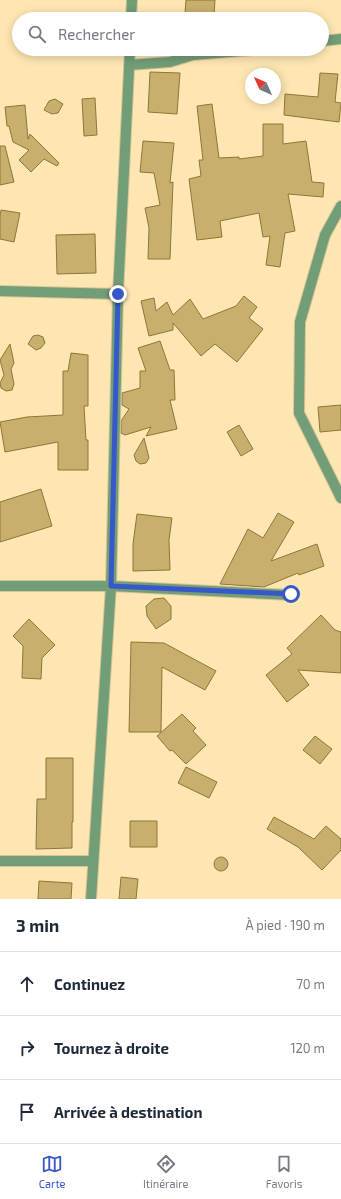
<!DOCTYPE html>
<html lang="fr">
<head>
<meta charset="utf-8">
<style>
  body { margin:0; font-family:"Exo 2",sans-serif; background:#f6f6f7; color:#1f2937 }
  .compass { position:absolute; left:245px; top:68px; width:36px; height:36px; border-radius:50%; background:#fff; box-shadow:0 2px 10px #0003; rotate:315deg }
  .stop { position:absolute; width:12px; height:12px; margin:-9px; border:3px solid #3857c8; border-radius:50%; background:#fff }
  .stop.end { background:#3857c8; border-color:#fff; box-shadow:0 1px 4px #0008 }
  .list { margin:0; padding:0; list-style:none }
  h2 { display:flex; justify-content:space-between; align-items:center; height:52px; margin:0; padding:0 16px; font-size:17px }
  h2 small { font-size:13px; font-weight:400; color:#747a83 }
  .list li { display:grid; grid-template-columns:26px 1fr auto; gap:12px; align-items:center; box-sizing:border-box; height:64px; padding:0 16px; border-top:1px solid #e0e1e3 }
  .list b { display:block; font-size:15px; white-space:nowrap }
  .list em { font-size:13px; font-style:normal; color:#747a83 }
  .icon { flex:none; width:22px; height:22px; fill:none; stroke:currentColor; stroke-width:2; stroke-linecap:round; stroke-linejoin:round }
  .map { position:relative; flex:none; width:341px; height:899px; overflow:hidden }
  .search { position:absolute; background:#fff; box-shadow:0 2px 10px #0003; left:12px; right:12px; top:12px; height:44px; display:flex; align-items:center; gap:10px; box-sizing:border-box; padding:0 14px; border-radius:22px; color:#747a83; font-size:15px }
  .sheet { height:244px; background:#fff }
  nav { display:flex; justify-content:space-around; align-items:center; box-sizing:border-box; height:56px; border-top:1px solid #e0e1e3; background:#fff; font-size:11px; color:#747a83 }
  nav a { display:grid; justify-items:center; gap:2px }
  nav .on { color:#3857c8 }
  .map>svg:first-child { display:block }
  .building { fill:#c9af6d; stroke:#907635 }
  .lines { fill:none; stroke-linecap:round; stroke-linejoin:round }
  .minor-casing { stroke:#d8c396; stroke-width:12 }
  .minor { stroke:#719d77; stroke-width:10 }
  .route { stroke:#3857c8; stroke-width:5 }
</style>
</head>
<body>
<div class="map">
<svg width="341" height="899" viewBox="0 0 341 899">
  <rect width="100%" height="100%" fill="#fde6b2"/>
  <path class="building" d="M 186,0 L 215,0 L 214,15 L 185,13 Z
    M 150,72 L 180,73 L 177,114 L 148,112 Z
    M 320,73 L 338,74 L 335,102 L 341,103 L 339,122 L 284,115 L 285,94 L 318,97 Z
    M 95,98 L 97,135 L 84,136 L 82,99 Z
    M 55,99 L 63,104 L 58,113 L 52,114 L 44,110 L 49,101 Z
    M 212,104 L 219,158 L 239,157 L 239,159 L 263,156 L 263,124 L 283,124 L 283,144 L 306,141 L 312,182 L 324,183 L 323,197 L 288,194 L 295,231 L 285,233 L 280,267 L 266,265 L 270,236 L 263,237 L 259,213 L 220,221 L 222,237 L 197,240 L 189,179 L 201,176 L 199,160 L 203,160 L 197,106 Z
    M 25,105 L 28,139 L 30,134 L 59,163 L 57,166 L 44,159 L 31,172 L 19,160 L 29,150 L 13,142 L 9,126 L 7,126 L 5,107 Z
    M 143,141 L 174,143 L 170,183 L 173,182 L 170,259 L 148,259 L 149,228 L 145,208 L 160,205 L 154,173 L 140,172 Z
    M 0,146 L 5,146 L 14,182 L 0,185 Z
    M 1,210 L 20,213 L 14,242 L 0,239 L 0,216 Z
    M 95,234 L 96,273 L 57,274 L 56,235 Z
    M 244,296 L 257,307 L 249,318 L 263,329 L 237,362 L 215,344 L 201,356 L 173,323 L 173,330 L 149,336 L 141,301 L 154,298 L 156,311 L 167,302 L 173,315 L 190,299 L 203,319 L 236,306 Z
    M 38,335 L 43,337 L 45,343 L 41,348 L 36,350 L 28,344 L 33,336 Z
    M 160,341 L 170,370 L 174,370 L 175,400 L 170,400 L 177,429 L 146,436 L 151,427 L 125,435 L 121,433 L 121,421 L 129,409 L 122,405 L 122,393 L 140,388 L 140,371 L 146,371 L 138,348 Z
    M 10,344 L 14,363 L 11,369 L 14,384 L 12,390 L 6,391 L 1,388 L 0,383 L 4,375 L 0,360 Z
    M 71,353 L 88,355 L 88,406 L 84,406 L 86,440 L 88,440 L 88,470 L 58,470 L 58,442 L 5,452 L 0,422 L 27,417 L 63,415 L 63,371 L 68,371 Z
    M 341,405 L 341,430 L 320,432 L 318,407 Z
    M 239,425 L 253,449 L 241,456 L 227,432 Z
    M 144,438 L 149,458 L 146,463 L 140,464 L 136,461 L 134,455 Z
    M 41,489 L 52,526 L 0,542 L 0,502 Z
    M 278,513 L 294,522 L 271,561 L 317,544 L 324,566 L 299,575 L 298,573 L 264,587 L 220,584 L 248,529 L 263,538 Z
    M 137,514 L 172,518 L 169,540 L 170,570 L 133,571 L 133,544 Z
    M 164,598 L 171,606 L 171,619 L 156,629 L 147,616 L 146,606 L 154,599 Z
    M 321,615 L 335,630 L 341,632 L 341,673 L 298,670 L 309,685 L 287,702 L 266,675 L 292,654 L 287,648 Z
    M 29,619 L 55,645 L 42,658 L 41,679 L 22,678 L 23,646 L 13,636 Z
    M 131,642 L 164,643 L 216,671 L 205,690 L 162,667 L 161,732 L 129,732 Z
    M 182,714 L 196,728 L 193,731 L 206,745 L 186,764 L 172,750 L 170,751 L 157,736 Z
    M 315,736 L 332,749 L 320,764 L 303,750 Z
    M 46,758 L 73,758 L 73,822 L 72,822 L 72,848 L 36,849 L 37,799 L 46,799 Z
    M 186,767 L 217,782 L 209,798 L 178,783 Z
    M 274,817 L 314,839 L 326,826 L 341,839 L 341,850 L 322,870 L 298,847 L 267,829 Z
    M 130,821 L 157,821 L 157,847 L 130,847 Z
    M214 864a7 7 0 1 1 14 0a7 7 0 1 1-14 0Z
    M 121,877 L 138,879 L 136,899 L 119,899 Z
    M 39,881 L 72,883 L 71,899 L 38,899 Z"/>
  <g class="lines">
    <defs>
      <path id="minor" d="M 131,19 L 132,0
        M 322,41 L 341,39
        M 129,65 L 170,62 L 193,55 L 264,49
        M 341,206 L 325,235 L 300,322 L 299,413 L 341,498
        M 0,291 L 118,294
        M 0,586 L 111,586 L 291,595
        M 0,861 L 93,861
        M 91,899 L 111,586 L 118,294 L 130,49"/>
    </defs>
    <use href="#minor" class="minor-casing"/>
    <use href="#minor" class="minor"/>
  </g>
  <g class="lines">
    <path class="route" d="M 118,294 L 111,586 L 291,594"/>
  </g>
</svg>
<svg class="compass" viewBox="-18 -18 36 36"><path d="M0-13l5 13h-10z" fill="#e53935"/><path d="M0 13l5-13h-10z" fill="#747a83"/></svg>
<div class="stop" style="left:291px;top:594px"></div>
<div class="stop end" style="left:118px;top:294px"></div>
<div class="search"><svg class="icon" aria-label="search" viewBox="0 0 24 24"><circle cx="10" cy="10" r="6"/><path d="M15 15l6 6"/></svg>Rechercher</div>
</div>
<section class="sheet">
<h2>3 min<small>À pied · 190 m</small></h2>
<ul class="list">
<li><svg class="icon" aria-label="ahead" viewBox="0 0 24 24"><path d="M12 20V5M6 11l6-6 6 6"/></svg><div><b>Continuez</b></div><em>70 m</em></li>
<li><svg class="icon" aria-label="right" viewBox="0 0 24 24"><path d="M7 20v-9h11M14 6l5 5-5 5"/></svg><div><b>Tournez à droite</b></div><em>120 m</em></li>
<li><svg class="icon" aria-label="arrive" viewBox="0 0 24 24"><path d="M6 21V4h12l-3 4 3 4H6"/></svg><div><b>Arrivée à destination</b></div></li>
</ul>
</section>
<nav>
<a class="on"><svg class="icon" aria-label="map" viewBox="0 0 24 24"><path d="M3 6l6-2 6 2 6-2v14l-6 2-6-2-6 2zM9 4v14M15 6v14"/></svg>Carte</a>
<a><svg class="icon" aria-label="directions" viewBox="0 0 24 24"><path d="M12 3l9 9-9 9-9-9zM9 14v-3h6M13 9l2 2-2 2"/></svg>Itinéraire</a>
<a><svg class="icon" aria-label="saved" viewBox="0 0 24 24"><path d="M7 4h10v16l-5-4-5 4z"/></svg>Favoris</a>
</nav>
</body>
</html>
